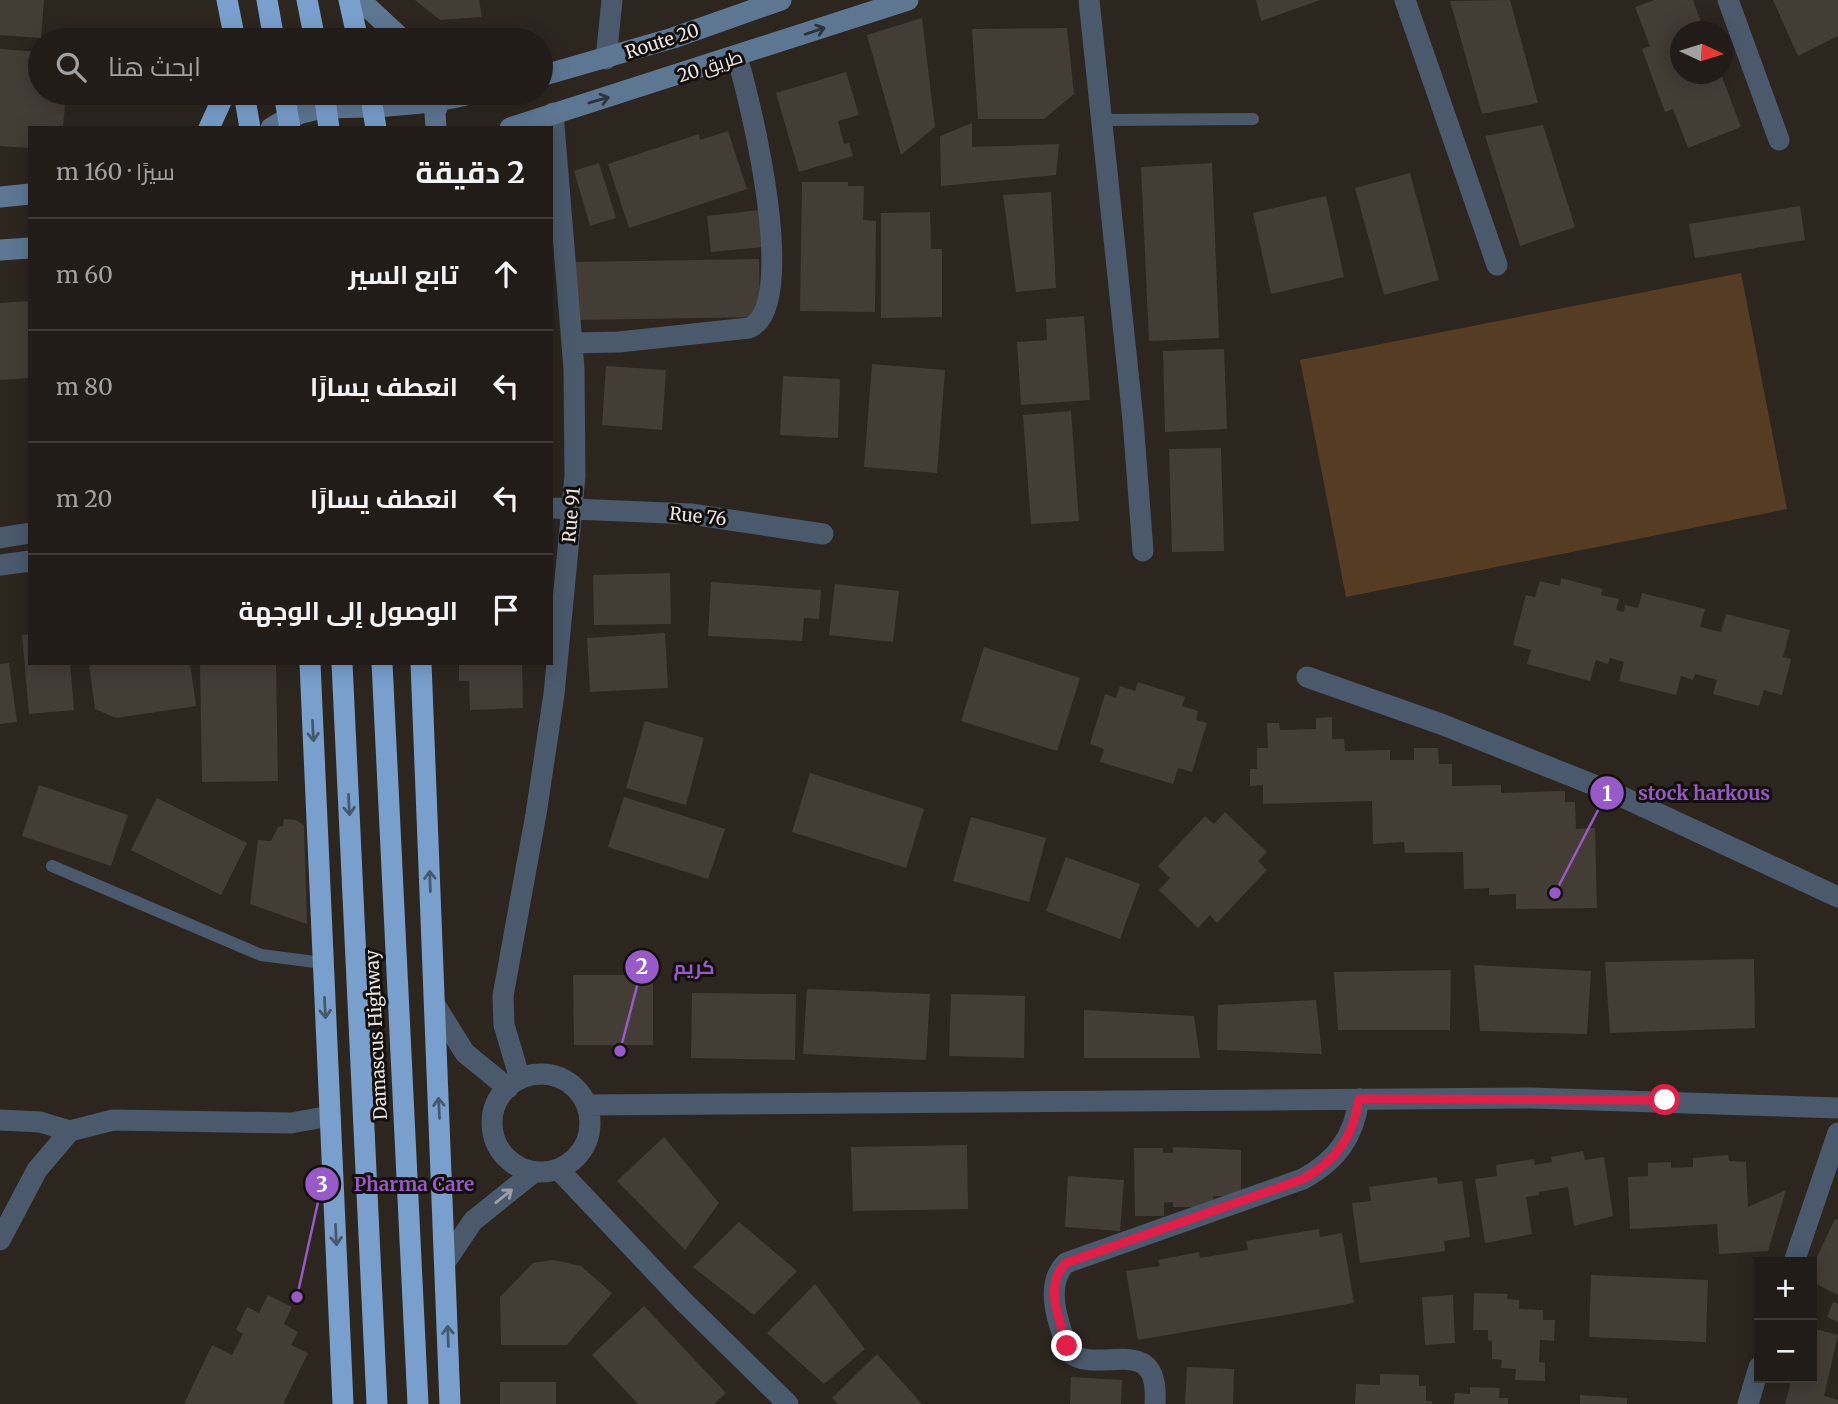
<!DOCTYPE html>
<html lang="ar">
<head>
<meta charset="utf-8">
<style>
  body { margin:0; font-family:Merriweather,Cairo,serif; background:#292520; color:#f1f3f6; direction:rtl }
  .controls { position:absolute; right:21px; bottom:21px; display:grid; overflow:hidden; border-radius:0px; box-shadow:0 4px 18px #0003 }
  .controls button { width:63px; height:63px; display:grid; place-items:center; padding:0; border:0; border-bottom:2px solid #3e3a36; background:#211c17; color:#f1f3f6; font:35px sans-serif }
  .compass { position:absolute; left:1670px; top:21px; width:63px; height:63px; border-radius:50%; background:#211c17; box-shadow:0 4px 18px #0003; rotate:94deg }
  .stop { position:absolute; width:21px; height:21px; margin:-16px; border:5px solid #e11d48; border-radius:50%; background:#fff }
  .stop.end { background:#e11d48; border-color:#fff; box-shadow:0 2px 7px #0008 }
  .list { margin:0; padding:0; list-style:none }
  h2 { display:flex; justify-content:space-between; align-items:center; height:91px; margin:0; padding:0 28px; font-size:30px }
  h2 small { font-size:23px; font-weight:400; color:#a2a1a1 }
  .list li { display:grid; grid-template-columns:46px 1fr auto; gap:21px; align-items:center; box-sizing:border-box; height:112px; padding:0 28px; border-top:2px solid #3e3a36 }
  .list b { display:block; font-size:26px; white-space:nowrap }
  .list em { font-size:23px; font-style:normal; color:#a2a1a1 }
  .icon { flex:none; width:38px; height:38px; fill:none; stroke:currentColor; stroke-width:2; stroke-linecap:round; stroke-linejoin:round }
  .map { position:relative; flex:none; width:1838px; height:1404px; overflow:hidden; direction:ltr }
  .search { position:absolute; background:#211c17; box-shadow:0 4px 18px #0003; left:28px; top:28px; width:525px; height:77px; display:flex; align-items:center; gap:18px; box-sizing:border-box; padding:0 24px; border-radius:38px; color:#a2a1a1; font-size:26px }
  .panel { position:absolute; background:#211c17; box-shadow:0 4px 18px #0003; left:28px; top:126px; width:525px; height:539px; border-radius:0px; direction:rtl }
  .map>svg:first-child { display:block }
  .green { fill:#553d23 }
  .building { fill:#443d36 }
  .lines { fill:none; stroke-linecap:round; stroke-linejoin:round }
  .lane { stroke:#4a5a6c; stroke-width:12 }
  .street { stroke:#4a5a6c; stroke-width:21 }
  .secondary { stroke:#5d7793; stroke-width:21 }
  .highway { stroke:#79a0cd; stroke-width:21 }
  .highway-bridge { stroke:#79a0cd; stroke-width:21 }
  .oneway { stroke:#2c333b }
  .oneway2 { stroke:#46586c }
  .oneway3 { stroke:#9aa0a7 }
  .route { stroke:#e11d48; stroke-width:9 }
  .labels { text-anchor:middle; dominant-baseline:central; stroke-width:6; stroke-linejoin:round; paint-order:stroke }
  .street-label { font-size:18px; fill:#ebe6e2; stroke:#120f0c }
  .leader { fill:none; stroke:#975ac8; stroke-width:2.5 }
  .callout-dot { fill:#975ac8; stroke:#120f0c; stroke-width:2.5 }
  .mark-label { font-size:21px; text-anchor:middle; font-weight:bold; fill:#fff }
  .callout-label { font-size:19px; text-anchor:middle; font-weight:bold; fill:#975ac8; stroke:#120f0c; stroke-width:6; stroke-linejoin:round; paint-order:stroke }
</style>
</head>
<body>
<div class="map">
<svg width="1838" height="1404" viewBox="0 0 1838 1404">
  <rect width="100%" height="100%" fill="#2c261f"/>
  <path class="green" d="M 1741,273 L 1787,509 L 1346,597 L 1300,360 Z"/>
  <path class="building" d="M 0,0 L 44,0 L 41,38 L 0,35 Z
    M 415,0 L 479,0 L 482,17 L 440,20 Z
    M 1256,0 L 1320,0 L 1261,21 Z
    M 1510,0 L 1538,103 L 1482,114 L 1450,1 Z
    M 1655,0 L 1693,0 L 1705,32 L 1680,32 L 1680,74 L 1721,74 L 1741,127 L 1688,148 L 1673,109 L 1665,112 L 1642,49 L 1650,46 L 1635,7 Z
    M 1773,0 L 1838,0 L 1838,36 L 1798,56 Z
    M 922,18 L 935,127 L 901,155 L 867,35 Z
    M 1067,28 L 1074,94 L 1044,119 L 978,119 L 972,29 Z
    M 0,49 L 40,52 L 40,93 L 66,93 L 63,128 L 30,128 L 30,148 L 0,146 Z
    M 846,72 L 859,115 L 838,121 L 844,144 L 849,143 L 853,156 L 799,172 L 776,93 Z
    M 972,123 L 972,147 L 1059,144 L 1056,175 L 941,186 L 940,136 Z
    M 1543,125 L 1575,227 L 1520,246 L 1485,136 Z
    M 728,131 L 747,189 L 629,228 L 608,164 L 699,134 L 700,140 Z
    M 599,163 L 616,218 L 590,226 L 574,171 Z
    M 1212,163 L 1219,338 L 1149,341 L 1141,167 Z
    M 1410,173 L 1439,280 L 1384,295 L 1355,188 Z
    M 802,182 L 848,182 L 848,186 L 864,186 L 863,220 L 876,221 L 875,312 L 800,311 Z
    M 1051,192 L 1056,288 L 1016,292 L 1003,195 Z
    M 1326,196 L 1344,277 L 1271,294 L 1253,213 Z
    M 1800,206 L 1805,240 L 1695,258 L 1689,224 Z
    M 759,210 L 763,247 L 711,252 L 707,216 Z
    M 930,212 L 931,249 L 942,249 L 942,317 L 881,318 L 881,213 Z
    M 759,259 L 760,317 L 575,320 L 574,262 Z
    M 30,301 L 30,378 L 0,380 L 0,303 Z
    M 1084,316 L 1090,400 L 1021,405 L 1017,342 L 1047,340 L 1046,319 Z
    M 1224,349 L 1227,429 L 1165,432 L 1163,351 Z
    M 872,364 L 945,370 L 937,473 L 864,467 Z
    M 606,366 L 666,370 L 662,430 L 602,425 Z
    M 783,376 L 840,379 L 838,438 L 780,435 Z
    M 1071,411 L 1079,521 L 1031,524 L 1023,415 Z
    M 1221,448 L 1224,551 L 1172,552 L 1169,449 Z
    M 670,573 L 671,624 L 594,625 L 593,575 Z
    M 1561,578 L 1603,589 L 1601,595 L 1619,599 L 1616,610 L 1624,612 L 1625,605 L 1638,608 L 1642,593 L 1705,609 L 1700,627 L 1721,632 L 1726,614 L 1790,630 L 1783,657 L 1791,659 L 1782,695 L 1764,690 L 1759,706 L 1713,694 L 1717,680 L 1695,674 L 1693,680 L 1681,676 L 1676,695 L 1619,681 L 1624,662 L 1610,658 L 1608,664 L 1596,660 L 1590,681 L 1527,664 L 1531,650 L 1513,645 L 1526,595 L 1535,597 L 1540,581 L 1560,586 Z
    M 711,582 L 821,590 L 819,619 L 804,618 L 802,641 L 708,636 Z
    M 835,584 L 899,591 L 893,642 L 829,635 Z
    M 665,633 L 668,688 L 590,692 L 587,638 Z
    M 30,634 L 30,663 L 70,663 L 74,710 L 29,714 L 22,635 Z
    M 984,647 L 1080,678 L 1057,751 L 961,721 Z
    M 9,663 L 17,722 L 0,724 L 0,664 Z
    M 89,663 L 190,663 L 196,706 L 116,718 L 95,709 Z
    M 200,663 L 276,663 L 278,781 L 202,782 Z
    M 459,663 L 522,663 L 523,708 L 470,710 L 469,681 L 459,681 Z
    M 1138,682 L 1185,697 L 1182,706 L 1198,711 L 1196,720 L 1207,723 L 1192,772 L 1178,768 L 1173,784 L 1100,762 L 1104,749 L 1090,744 L 1105,694 L 1116,698 L 1120,686 L 1135,691 Z
    M 1332,717 L 1332,739 L 1344,739 L 1345,751 L 1390,750 L 1390,760 L 1414,760 L 1414,748 L 1438,748 L 1439,764 L 1452,764 L 1452,786 L 1501,785 L 1501,793 L 1565,791 L 1565,802 L 1575,802 L 1576,829 L 1595,828 L 1597,908 L 1516,909 L 1516,894 L 1489,895 L 1489,888 L 1464,889 L 1463,852 L 1405,853 L 1404,842 L 1373,844 L 1372,801 L 1263,804 L 1263,785 L 1250,786 L 1250,769 L 1257,769 L 1257,748 L 1268,748 L 1267,723 L 1279,723 L 1280,730 L 1316,729 L 1316,718 Z
    M 645,721 L 704,738 L 686,805 L 626,788 Z
    M 810,773 L 924,809 L 906,868 L 792,832 Z
    M 39,785 L 128,815 L 111,866 L 22,836 Z
    M 624,797 L 725,829 L 708,879 L 608,847 Z
    M 157,798 L 247,843 L 221,895 L 131,850 Z
    M 1225,812 L 1267,852 L 1258,861 L 1267,870 L 1217,923 L 1210,915 L 1198,928 L 1159,890 L 1170,878 L 1158,866 L 1205,816 L 1214,824 Z
    M 971,817 L 1046,838 L 1029,902 L 953,881 Z
    M 284,819 L 296,820 L 304,825 L 307,924 L 250,904 L 258,840 L 271,841 L 278,827 L 283,826 Z
    M 1066,857 L 1140,884 L 1120,939 L 1046,911 Z
    M 1754,959 L 1755,1028 L 1610,1033 L 1605,962 Z
    M 1474,965 L 1591,971 L 1587,1034 L 1480,1031 Z
    M 1451,970 L 1450,1030 L 1338,1030 L 1334,972 Z
    M 573,975 L 653,975 L 653,1045 L 574,1045 Z
    M 807,989 L 930,994 L 926,1060 L 803,1054 Z
    M 692,993 L 796,994 L 795,1060 L 691,1058 Z
    M 951,994 L 1025,996 L 1024,1058 L 949,1056 Z
    M 1316,1000 L 1322,1054 L 1217,1050 L 1218,1005 Z
    M 1084,1010 L 1194,1016 L 1200,1058 L 1084,1058 Z
    M 664,1137 L 719,1203 L 685,1250 L 617,1181 Z
    M 967,1145 L 968,1209 L 853,1211 L 851,1147 Z
    M 1173,1147 L 1241,1150 L 1241,1196 L 1213,1196 L 1213,1207 L 1173,1207 L 1173,1202 L 1164,1203 L 1164,1216 L 1135,1216 L 1134,1148 L 1163,1148 L 1163,1153 L 1173,1153 Z
    M 1583,1151 L 1585,1160 L 1604,1157 L 1613,1216 L 1574,1226 L 1568,1187 L 1539,1192 L 1539,1195 L 1526,1197 L 1532,1234 L 1485,1243 L 1475,1179 L 1497,1176 L 1496,1165 L 1534,1159 L 1535,1165 L 1552,1162 L 1551,1157 Z
    M 1728,1155 L 1729,1161 L 1746,1162 L 1748,1207 L 1786,1190 L 1768,1251 L 1719,1254 L 1717,1224 L 1630,1229 L 1628,1177 L 1648,1176 L 1648,1163 L 1671,1162 L 1671,1168 L 1693,1167 L 1693,1158 Z
    M 1068,1176 L 1124,1180 L 1120,1231 L 1065,1227 Z
    M 1437,1177 L 1438,1184 L 1462,1181 L 1470,1237 L 1444,1241 L 1445,1251 L 1360,1263 L 1352,1203 L 1371,1201 L 1369,1187 Z
    M 1835,1219 L 1838,1220 L 1838,1295 L 1812,1282 L 1812,1267 Z
    M 739,1222 L 797,1271 L 754,1315 L 693,1267 Z
    M 1319,1229 L 1320,1237 L 1342,1233 L 1354,1303 L 1138,1340 L 1126,1271 L 1160,1266 L 1158,1260 L 1199,1252 L 1200,1258 L 1248,1250 L 1246,1241 Z
    M 553,1260 L 581,1266 L 612,1293 L 567,1345 L 501,1345 L 500,1297 L 533,1263 Z
    M 1591,1275 L 1708,1280 L 1706,1342 L 1589,1337 Z
    M 815,1284 L 865,1349 L 824,1384 L 767,1333 Z
    M 1474,1293 L 1508,1294 L 1507,1299 L 1519,1300 L 1519,1309 L 1543,1310 L 1543,1320 L 1555,1320 L 1554,1341 L 1540,1340 L 1539,1362 L 1545,1363 L 1545,1381 L 1515,1380 L 1516,1369 L 1501,1368 L 1502,1360 L 1492,1359 L 1492,1341 L 1488,1340 L 1488,1330 L 1473,1330 Z
    M 268,1295 L 292,1307 L 284,1324 L 298,1332 L 291,1345 L 308,1353 L 283,1404 L 184,1404 L 212,1345 L 232,1355 L 243,1334 L 236,1330 L 247,1307 L 259,1313 Z
    M 1453,1295 L 1455,1343 L 1425,1345 L 1422,1297 Z
    M 1833,1302 L 1838,1304 L 1838,1322 L 1827,1317 Z
    M 644,1306 L 726,1393 L 714,1404 L 638,1404 L 592,1355 Z
    M 1812,1328 L 1838,1335 L 1824,1396 L 1838,1400 L 1838,1404 L 1785,1404 L 1792,1378 L 1812,1378 Z
    M 877,1354 L 922,1404 L 838,1404 L 832,1398 Z
    M 1187,1367 L 1234,1369 L 1233,1404 L 1185,1404 Z
    M 1380,1374 L 1419,1375 L 1419,1386 L 1426,1386 L 1426,1401 L 1432,1401 L 1432,1404 L 1355,1404 L 1356,1384 L 1380,1385 Z
    M 1071,1377 L 1122,1380 L 1121,1404 L 1070,1404 Z
    M 500,1382 L 556,1382 L 556,1404 L 500,1404 Z
    M 1470,1387 L 1500,1388 L 1499,1398 L 1508,1398 L 1508,1404 L 1454,1404 L 1455,1393 L 1470,1394 Z
    M 1580,1395 L 1627,1398 L 1627,1404 L 1580,1404 Z"/>
  <g class="lines">
    <path class="lane" d="M 1103,120 L 1253,119
      M 52,866 L 261,955 L 323,963"/>
    <path class="street" d="M 1089,0 L 1133,420 L 1143,551
      M 1405,0 L 1497,265
      M 1728,0 L 1779,140
      M 606,59 L 612,0
      M 572,343 L 619,342 L 749,328 C 801,308 750,99 737,57
      M 551,508 L 691,514 L 823,534
      M 0,538 L 30,533
      M 0,565 L 30,561
      M 1307,677 L 1441,724 L 1614,793 L 1838,897
      M 435,1005 L 465,1053 L 508,1088
      M492 1123a49 49 0 1 1 98 0a49 49 0 1 1-98 0Z
      M 520,1079 L 504,1025 L 503,996 L 536,814 L 554,694 L 575,476 L 574,369 L 553,113
      M 587,1105 L 1531,1098 L 1838,1108
      M 0,1120 L 40,1122 L 70,1131
      M 558,1169 L 683,1301 L 788,1404
      M 0,1240 L 37,1170 L 70,1131 L 113,1120 L 291,1123 L 330,1116
      M 446,1261 L 473,1221 L 534,1172
      M 1794,1262 L 1838,1133
      M 1155,1404 C 1160,1329 1098,1377 1069,1352 C 1059,1326 1043,1285 1066,1263 L 1303,1179 C 1337,1160 1354,1137 1359,1099
      M 1748,1404 L 1759,1367"/>
    <path class="secondary" d="M 360,0 L 403,40
      M 541,76 L 673,38 L 781,0
      M 271,128 C 307,104 337,108 376,107 C 410,105 442,102 474,93
      M 436,128 L 435,113 L 439,102
      M 510,128 L 908,0
      M 0,197 L 30,194
      M 0,250 L 30,248"/>
    <path class="highway" d="M 227,0 L 235,40
      M 267,0 L 274,40
      M 307,0 L 315,40
      M 349,0 L 358,40
      M 244,93 L 250,128
      M 370,93 L 376,128
      M 209,128 L 225,93
      M 310,663 L 343,1404
      M 342,663 L 377,1404
      M 382,663 L 418,1404
      M 421,663 L 450,1404"/>
    <path class="highway-bridge" d="M 284,93 L 290,128
      M 324,93 L 329,128"/>
  </g>
  <defs><path id="oneway-shaft" d="M-6 0H5M1.5-3L5.5 0L1.5 3" fill="none" stroke-width="1.6" stroke-linecap="round" stroke-linejoin="round" transform="scale(1.75)"/></defs>
  <g class="oneway">
    <use href="#oneway-shaft" transform="translate(815 31) rotate(-19)"/>
    <use href="#oneway-shaft" transform="translate(599 100) rotate(-16)"/>
  </g>
  <g class="oneway2">
    <use href="#oneway-shaft" transform="translate(313 731) rotate(87)"/>
    <use href="#oneway-shaft" transform="translate(349 805) rotate(87)"/>
    <use href="#oneway-shaft" transform="translate(430 881) rotate(-92)"/>
    <use href="#oneway-shaft" transform="translate(325 1008) rotate(87)"/>
    <use href="#oneway-shaft" transform="translate(439 1108) rotate(-93)"/>
    <use href="#oneway-shaft" transform="translate(336 1235) rotate(87)"/>
    <use href="#oneway-shaft" transform="translate(448 1336) rotate(-92)"/>
  </g>
  <use class="oneway3" href="#oneway-shaft" transform="translate(504 1196) rotate(-39)"/>
  <g class="lines">
    <path class="route" d="M 1067,1346 C 1060,1319 1043,1285 1066,1263 L 1303,1179 C 1337,1160 1353,1137 1359,1099 L 1665,1100"/>
  </g>
  <g class="labels">
    <g class="street-label">
      <text transform="translate(662 41) rotate(-18)">Route 20</text>
      <text transform="translate(710 66) rotate(-18)">طريق 20</text>
      <text transform="translate(571 515) rotate(-85)">Rue 91</text>
      <text transform="translate(698 516) rotate(6)">Rue 76</text>
      <text transform="translate(376 1035) rotate(-93)">Damascus Highway</text>
    </g>
  </g>
  <path class="leader" d="M1555 893L1607 793M620 1051L642 967M297 1297L322 1184"/>
  <g class="callout-dot">
    <circle cx="1555" cy="893" r="7"/>
    <circle cx="620" cy="1051" r="7"/>
    <circle cx="297" cy="1297" r="7"/>
    <circle cx="1607" cy="793" r="18"/>
    <circle cx="642" cy="967" r="18"/>
    <circle cx="322" cy="1184" r="18"/>
  </g>
  <g class="mark-label">
    <text x="1607" y="801">1</text>
    <text x="642" y="974">2</text>
    <text x="322" y="1192">3</text>
  </g>
  <g class="callout-label">
    <text x="1704" y="800">stock harkous</text>
    <text x="694" y="974">كريم</text>
    <text x="414" y="1191">Pharma Care</text>
  </g>
</svg>
<div class="controls">
<button>+</button>
<button>−</button>
</div>
<svg class="compass" viewBox="-18 -18 36 36"><path d="M0-13l5 13h-10z" fill="#e53935"/><path d="M0 13l5-13h-10z" fill="#a2a1a1"/></svg>
<div class="stop" style="left:1665px;top:1100px"></div>
<div class="stop end" style="left:1067px;top:1346px"></div>
<div class="search"><svg class="icon" aria-label="search" viewBox="0 0 24 24"><circle cx="10" cy="10" r="6"/><path d="M15 15l6 6"/></svg>ابحث هنا</div>
<section class="panel">
<h2>2 دقيقة<small>سيرًا · 160 m</small></h2>
<ul class="list">
<li><svg class="icon" aria-label="ahead" viewBox="0 0 24 24"><path d="M12 20V5M6 11l6-6 6 6"/></svg><div><b>تابع السير</b></div><em>60 m</em></li>
<li><svg class="icon" aria-label="left" viewBox="0 0 24 24"><path d="M17 20v-9H6M10 6l-5 5 5 5"/></svg><div><b>انعطف يسارًا</b></div><em>80 m</em></li>
<li><svg class="icon" aria-label="left" viewBox="0 0 24 24"><path d="M17 20v-9H6M10 6l-5 5 5 5"/></svg><div><b>انعطف يسارًا</b></div><em>20 m</em></li>
<li><svg class="icon" aria-label="arrive" viewBox="0 0 24 24"><path d="M6 21V4h12l-3 4 3 4H6"/></svg><div><b>الوصول إلى الوجهة</b></div></li>
</ul>
</section>
</div>
</body>
</html>
